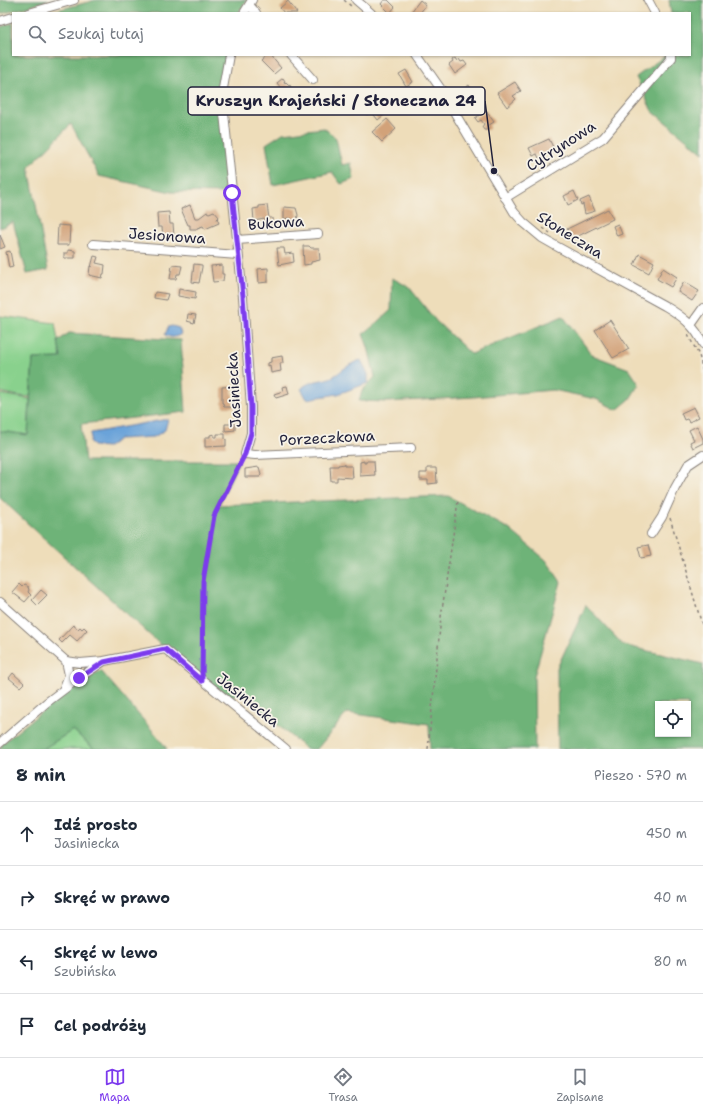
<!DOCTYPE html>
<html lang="pl">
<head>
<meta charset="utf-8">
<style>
  body { margin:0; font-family:"Shantell Sans",sans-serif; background:#f2f2f3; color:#1f2937 }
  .controls { position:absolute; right:12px; bottom:12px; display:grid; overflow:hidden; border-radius:0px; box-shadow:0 1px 3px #0004 }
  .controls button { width:36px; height:36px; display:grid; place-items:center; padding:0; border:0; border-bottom:1px solid #e0e1e3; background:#fff; color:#1f2937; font:20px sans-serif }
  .stop { position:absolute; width:12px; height:12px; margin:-9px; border:3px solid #7c3aed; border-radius:50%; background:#fff }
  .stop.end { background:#7c3aed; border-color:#fff; box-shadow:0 1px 4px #0008 }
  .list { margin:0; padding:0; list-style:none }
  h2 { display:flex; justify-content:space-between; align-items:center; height:52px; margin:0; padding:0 16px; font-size:17px }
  h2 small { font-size:13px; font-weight:400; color:#747a83 }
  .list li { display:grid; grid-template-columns:26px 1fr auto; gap:12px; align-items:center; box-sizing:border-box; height:64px; padding:0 16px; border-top:1px solid #e0e1e3 }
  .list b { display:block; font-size:15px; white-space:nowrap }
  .list p { margin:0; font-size:13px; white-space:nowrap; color:#747a83 }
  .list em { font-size:13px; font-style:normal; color:#747a83 }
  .icon { flex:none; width:22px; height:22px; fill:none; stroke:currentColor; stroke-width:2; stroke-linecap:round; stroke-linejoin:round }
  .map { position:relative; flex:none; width:703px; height:749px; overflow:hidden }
  .search { position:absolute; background:#fff; box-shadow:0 1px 3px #0004; left:12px; right:12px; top:12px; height:44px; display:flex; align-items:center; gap:10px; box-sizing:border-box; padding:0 14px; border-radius:0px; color:#747a83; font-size:15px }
  .sheet { height:308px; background:#fff }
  nav { display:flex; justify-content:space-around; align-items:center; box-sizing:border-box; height:56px; border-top:1px solid #e0e1e3; background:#fff; font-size:11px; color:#747a83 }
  nav a { display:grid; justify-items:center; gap:2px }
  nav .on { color:#7c3aed }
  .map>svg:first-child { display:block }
  .green { fill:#89d18d; stroke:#567a64 }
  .forest { fill:#6eb378; stroke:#486a5a; fill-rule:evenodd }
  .water { fill:#6ba3d9; stroke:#46628a }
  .building { fill:#d2a279 }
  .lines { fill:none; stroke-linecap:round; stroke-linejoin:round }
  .minor-casing { stroke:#88807a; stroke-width:10 }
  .path { stroke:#88807a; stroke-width:1.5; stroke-dasharray:3 3; stroke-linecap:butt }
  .minor { stroke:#fff; stroke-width:8 }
  .route { stroke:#7c3aed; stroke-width:5 }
  .labels { text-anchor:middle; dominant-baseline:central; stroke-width:3.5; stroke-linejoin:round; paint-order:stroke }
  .street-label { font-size:15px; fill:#22223b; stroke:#f7f3e8 }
  .leader { fill:none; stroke:#22223b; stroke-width:1.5 }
  .callout-dot { fill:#22223b; stroke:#f7f3e8; stroke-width:1.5 }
  .callout { fill:#f7f3e8; stroke:#22223b; stroke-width:1.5 }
  .callout-label { font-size:16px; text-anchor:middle; font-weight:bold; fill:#22223b }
</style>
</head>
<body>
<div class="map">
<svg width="703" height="749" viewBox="0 0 703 749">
  <rect width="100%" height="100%" fill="#f7f3e8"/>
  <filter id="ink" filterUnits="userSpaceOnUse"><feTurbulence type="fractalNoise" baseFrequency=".025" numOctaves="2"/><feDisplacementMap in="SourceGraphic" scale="8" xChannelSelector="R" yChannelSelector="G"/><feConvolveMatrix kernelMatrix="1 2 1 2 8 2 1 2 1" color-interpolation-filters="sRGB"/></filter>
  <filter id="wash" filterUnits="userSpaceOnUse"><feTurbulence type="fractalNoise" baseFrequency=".012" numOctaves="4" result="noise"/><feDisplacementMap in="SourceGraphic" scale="16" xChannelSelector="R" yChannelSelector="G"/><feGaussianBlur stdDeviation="0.9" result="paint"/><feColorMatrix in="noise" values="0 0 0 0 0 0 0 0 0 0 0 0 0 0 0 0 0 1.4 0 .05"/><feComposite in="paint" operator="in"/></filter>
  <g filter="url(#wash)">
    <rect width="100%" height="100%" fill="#eeddba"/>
    <path class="green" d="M 0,316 L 55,323 L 61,358 L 33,359 L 30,397 L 19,396 L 0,392 Z
      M 0,394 L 30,399 L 28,435 L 0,431 Z
      M 73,730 L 94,749 L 43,749 Z"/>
    <path class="forest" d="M 0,0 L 48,0 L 28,7 L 32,13 L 27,7 L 0,14 Z
      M 96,0 L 248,0 L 238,13 L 46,13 Z
      M 669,0 L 703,0 L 703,153 L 652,111 L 636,77 L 666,55 L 690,55 L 690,13 L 671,13 Z
      M 13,23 L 13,55 L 226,55 L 219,95 L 227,193 L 171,192 L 99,176 L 71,124 L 29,167 L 48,270 L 27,274 L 13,222 L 0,228 L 0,27 Z
      M 324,128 L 336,138 L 342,165 L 351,163 L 354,179 L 341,184 L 332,172 L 273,185 L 266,144 L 283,133 Z
      M 392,278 L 409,287 L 436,321 L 471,354 L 563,316 L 592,355 L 629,369 L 639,384 L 630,399 L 617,410 L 596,399 L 553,390 L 473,397 L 387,402 L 359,401 L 362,391 L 375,377 L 368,347 L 363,334 L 376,324 L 391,310 Z
      M 69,333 L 181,340 L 186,412 L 81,424 L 85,461 L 239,461 L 219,505 L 448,496 L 509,529 L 546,560 L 561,582 L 534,676 L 535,749 L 430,749 L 429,724 L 347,713 L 317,749 L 306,749 L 240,693 L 229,697 L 165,649 L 0,498 L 0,431 L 28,435 L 33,359 L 61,358 L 58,341 Z
      M 586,605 L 623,645 L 703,664 L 703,749 L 558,749 L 557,668 ZM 658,704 L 688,704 L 688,734 L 658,734 Z
      M 101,671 L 158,737 L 167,749 L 94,749 L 73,730 L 43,749 L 0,749 L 3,743 L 81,680 Z"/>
    <path class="water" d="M 172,326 L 179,328 L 181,334 C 175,338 171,338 165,335 L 168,327 Z
      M 361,360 L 368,374 L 368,383 L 338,394 L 307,399 L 301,389 C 310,379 323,382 334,376 C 343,370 350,363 361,360 Z
      M 168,419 L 165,430 L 154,437 L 119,439 L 108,447 L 93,446 L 90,442 L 91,433 Z"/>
    <g id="blocks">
      <path class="building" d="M 384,0 L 388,0 L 395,7 L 390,13 L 381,4 Z
        M 420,0 L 426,5 L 420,13 L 413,13 L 411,12 Z
        M 288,1 L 295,10 L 297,13 L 284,13 L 280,8 Z
        M 268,55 L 270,55 L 281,68 L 274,74 L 261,61 Z
        M 455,58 L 457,61 L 459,59 L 461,62 L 464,61 L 467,65 L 455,74 L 449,65 L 453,62 L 452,60 Z
        M 406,70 L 413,82 L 406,86 L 399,74 Z
        M 283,78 L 285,81 L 284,82 L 285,84 L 286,83 L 289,86 L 290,85 L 293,92 L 286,97 L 284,95 L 283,96 L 278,90 L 281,88 L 277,83 Z
        M 515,82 L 521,91 L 513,96 L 516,99 L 507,107 L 497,93 Z
        M 469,85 L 476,97 L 469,101 L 462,90 Z
        M 370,102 L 375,108 L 378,105 L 385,114 L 378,120 L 371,111 L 367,115 L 363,109 Z
        M 486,111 L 494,122 L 489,125 L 489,129 L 487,130 L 484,130 L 482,127 L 484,124 L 481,120 L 478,122 L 475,118 Z
        M 387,119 L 396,129 L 382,142 L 372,132 Z
        M 549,139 L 555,151 L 539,158 L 537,154 L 533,156 L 529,148 Z
        M 574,191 L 578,200 L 568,205 L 564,196 Z
        M 589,197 L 595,211 L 585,214 L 583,204 L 581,205 L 580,201 Z
        M 190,205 L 195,218 L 199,218 L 207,212 L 209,213 L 214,211 L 219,217 L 217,219 L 219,223 L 205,229 L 203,226 L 197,228 L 197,229 L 190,229 L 190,225 L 188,225 L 181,209 Z
        M 267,205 L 269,218 L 272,218 L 273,225 L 265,225 L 264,219 L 254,221 L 253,209 L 259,208 L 259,206 Z
        M 284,207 L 296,208 L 298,215 L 297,221 L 292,221 L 292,219 L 289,218 L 284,219 Z
        M 608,209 L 613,219 L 572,239 L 567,229 Z
        M 169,212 L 170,224 L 173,224 L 174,236 L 163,237 L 162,227 L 158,227 L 157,213 Z
        M 618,224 L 622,234 L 617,236 L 613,226 Z
        M 58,225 L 70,226 L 69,245 L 57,245 Z
        M 0,235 L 5,247 L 0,249 Z
        M 303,246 L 309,246 L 311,248 L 319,248 L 320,260 L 311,262 L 311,264 L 304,265 Z
        M 277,248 L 284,248 L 285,254 L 293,253 L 294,262 L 279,265 Z
        M 68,250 L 75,251 L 75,258 L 64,258 L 64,253 L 68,253 Z
        M 10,251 L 13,267 L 9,268 L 6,252 Z
        M 639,254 L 654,262 L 649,273 L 634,265 Z
        M 94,256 L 98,257 L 96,263 L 105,265 L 104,274 L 103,274 L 102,278 L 89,275 L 90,266 L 91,267 Z
        M 194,264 L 202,265 L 202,267 L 199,283 L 192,282 Z
        M 172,265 L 182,266 L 180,274 L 177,274 L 176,279 L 170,279 Z
        M 222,265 L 222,274 L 224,274 L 223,281 L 213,282 L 211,266 Z
        M 268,268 L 268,282 L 259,283 L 258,269 Z
        M 663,268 L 677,277 L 671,287 L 657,279 Z
        M 684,282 L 699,291 L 692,301 L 678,292 Z
        M 179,289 L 196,292 L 195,299 L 178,296 Z
        M 155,292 L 168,294 L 166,300 L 154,298 Z
        M 188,314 L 196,315 L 194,323 L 187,321 Z
        M 610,320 L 629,349 L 613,358 L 595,330 Z
        M 282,356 L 283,363 L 280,363 L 281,371 L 271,373 L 270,365 L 268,366 L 268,363 L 271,362 L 271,358 Z
        M 233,386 L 232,391 L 234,402 L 233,402 L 233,407 L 224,407 L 223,403 L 222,403 L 222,387 Z
        M 287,386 L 289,394 L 276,398 L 274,394 L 283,391 L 282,387 Z
        M 694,407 L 699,417 L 689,422 L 687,419 L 684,420 L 681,413 Z
        M 225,424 L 235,424 L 235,430 L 225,431 Z
        M 697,426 L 703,439 L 703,443 L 693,448 L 690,442 L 694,440 L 689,430 Z
        M 214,434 L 214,437 L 217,437 L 217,434 L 225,434 L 225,439 L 226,439 L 226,446 L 205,447 L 205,437 L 210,437 L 210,435 Z
        M 364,461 L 364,463 L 366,463 L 366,461 L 374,461 L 375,475 L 360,476 L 360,462 Z
        M 345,464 L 345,466 L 352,466 L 353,478 L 337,477 L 337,481 L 331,481 L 330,466 L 338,466 L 338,465 Z
        M 259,467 L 261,474 L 260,477 L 245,477 L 245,469 Z
        M 427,468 L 436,468 L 437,483 L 428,484 L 428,480 L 420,480 L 420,473 L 427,473 Z
        M 648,545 L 651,556 L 641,558 L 638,547 Z
        M 19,584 L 22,587 L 24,585 L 28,587 L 29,590 L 28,592 L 31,595 L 25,602 L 12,592 Z
        M 41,590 L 47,595 L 37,605 L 32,600 Z
        M 73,625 L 78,629 L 80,627 L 82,629 L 84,627 L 87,630 L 77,641 L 70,635 L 62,643 L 59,640 Z
        M 13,673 L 24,683 L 20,687 L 9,678 Z"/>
    </g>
  </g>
  <g filter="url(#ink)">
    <use href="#blocks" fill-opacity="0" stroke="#88807a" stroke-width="1"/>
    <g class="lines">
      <defs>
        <path id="minor" d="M 356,0 L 371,13
          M 648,0 L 655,13
          M 249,5 L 256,13
          M 29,13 L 74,0
          M 244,13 L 252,0
          M 0,21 L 13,17
          M 229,55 L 222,94 L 243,297 L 251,407 L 251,433 L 245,454 L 255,455 L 411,448
          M 291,55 L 313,80
          M 417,55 L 445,95 L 456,115 L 514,212 L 523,222 L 542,238 L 556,246 L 665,306 C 682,316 695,326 703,344
          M 505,198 L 603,138 L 671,58 L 671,55
          M 237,240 L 318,234
          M 93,244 L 238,255
          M 691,325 L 703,308
          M 651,534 L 662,517 L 675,488 L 688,465 L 703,455
          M 0,602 L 66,661
          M 63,690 L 69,675 L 66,661 L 80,663 L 104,661
          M 0,743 L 46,703 L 79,678 L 104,661 L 165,649 L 286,749"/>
      </defs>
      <use href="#minor" class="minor-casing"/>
      <path class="path" d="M 344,0 L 351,6
        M 543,228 L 550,233
        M 688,335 L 699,355 L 703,372
        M 670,518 L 703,628
        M 202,671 L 203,581 L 214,515 L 241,460
        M 428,749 L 441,617 L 458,501"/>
      <use href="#minor" class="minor"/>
    </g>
  </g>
  <g class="lines" filter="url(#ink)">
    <path class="route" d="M 79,678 L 104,662 L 165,649 L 202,681 L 203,581 L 214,516 L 245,454 L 251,433 L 251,407 L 243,296 L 232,193"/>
  </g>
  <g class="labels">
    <g class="street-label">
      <text transform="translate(561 146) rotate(-33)">Cytrynowa</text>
      <text transform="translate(276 223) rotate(-4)">Bukowa</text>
      <text transform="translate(570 235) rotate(32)">Słoneczna</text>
      <text transform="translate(167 236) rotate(4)">Jesionowa</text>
      <text transform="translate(234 390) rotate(-93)">Jasiniecka</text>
      <text transform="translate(327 438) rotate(-3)">Porzeczkowa</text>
      <text transform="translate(248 700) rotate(39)">Jasiniecka</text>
    </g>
  </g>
  <path class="leader" d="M494 171L485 101"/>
  <circle class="callout-dot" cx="494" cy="171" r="4"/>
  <rect class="callout" x="188" y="87" width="297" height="28" rx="4"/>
  <g class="callout-label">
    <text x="336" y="106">Kruszyn Krajeński / Słoneczna 24</text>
  </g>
</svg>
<div class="controls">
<button><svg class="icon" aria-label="locate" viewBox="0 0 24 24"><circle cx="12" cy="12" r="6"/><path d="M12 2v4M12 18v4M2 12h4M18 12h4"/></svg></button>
</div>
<div class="stop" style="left:232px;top:193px"></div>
<div class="stop end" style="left:79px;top:678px"></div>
<div class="search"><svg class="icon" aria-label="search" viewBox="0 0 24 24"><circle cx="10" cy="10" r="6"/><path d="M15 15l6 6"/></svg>Szukaj tutaj</div>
</div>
<section class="sheet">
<h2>8 min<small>Pieszo · 570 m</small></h2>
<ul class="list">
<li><svg class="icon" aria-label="ahead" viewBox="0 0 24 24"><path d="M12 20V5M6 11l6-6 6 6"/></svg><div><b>Idź prosto</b><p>Jasiniecka</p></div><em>450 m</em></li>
<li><svg class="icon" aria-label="right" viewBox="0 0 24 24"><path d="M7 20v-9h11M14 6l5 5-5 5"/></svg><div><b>Skręć w prawo</b></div><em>40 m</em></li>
<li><svg class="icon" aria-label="left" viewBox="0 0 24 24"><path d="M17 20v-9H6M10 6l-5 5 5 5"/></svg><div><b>Skręć w lewo</b><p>Szubińska</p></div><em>80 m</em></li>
<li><svg class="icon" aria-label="arrive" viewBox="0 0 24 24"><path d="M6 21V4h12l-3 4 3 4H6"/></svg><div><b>Cel podróży</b></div></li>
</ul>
</section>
<nav>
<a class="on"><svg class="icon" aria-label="map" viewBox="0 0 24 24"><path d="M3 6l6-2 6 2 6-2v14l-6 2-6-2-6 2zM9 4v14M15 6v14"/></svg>Mapa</a>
<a><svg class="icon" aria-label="directions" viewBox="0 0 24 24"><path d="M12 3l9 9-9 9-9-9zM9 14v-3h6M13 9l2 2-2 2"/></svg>Trasa</a>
<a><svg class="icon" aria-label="saved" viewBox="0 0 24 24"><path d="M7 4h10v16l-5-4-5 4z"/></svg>Zapisane</a>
</nav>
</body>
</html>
